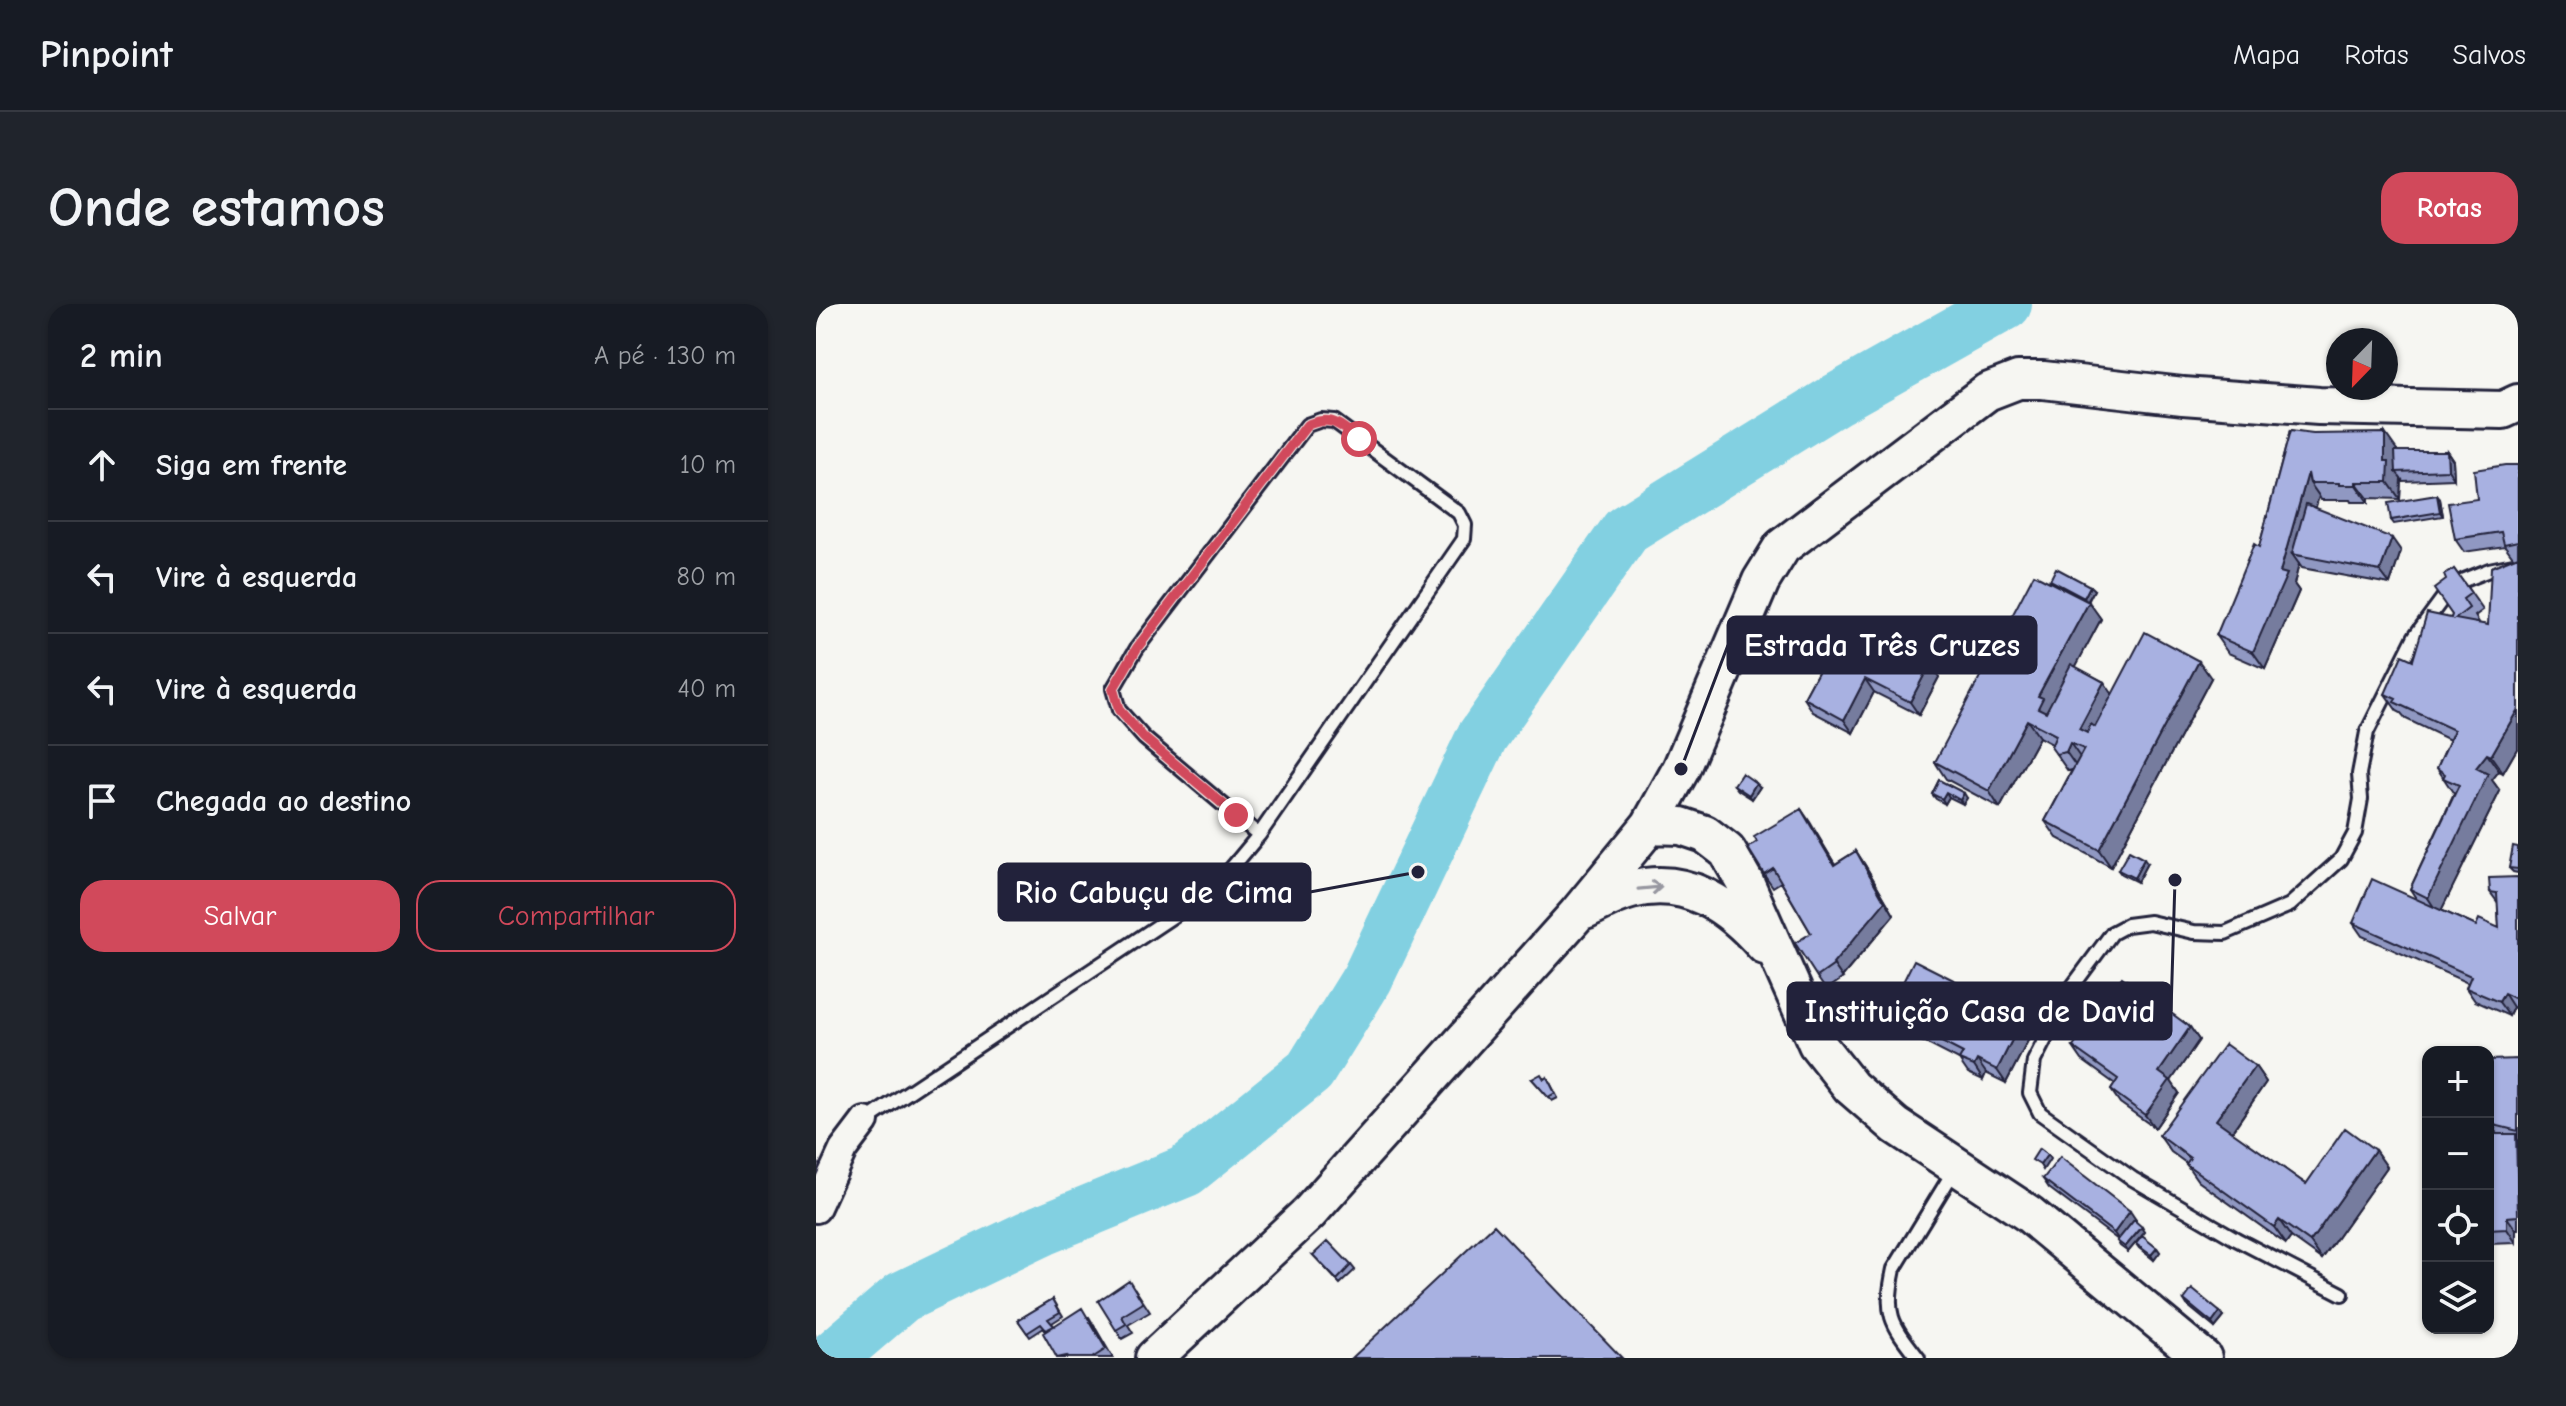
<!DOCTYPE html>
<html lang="pt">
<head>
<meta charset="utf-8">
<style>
  body { margin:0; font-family:"Comic Neue",sans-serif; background:#20242c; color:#f1f3f6 }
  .controls { position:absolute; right:24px; bottom:24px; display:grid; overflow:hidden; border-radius:16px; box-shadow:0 2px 6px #0004 }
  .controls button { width:72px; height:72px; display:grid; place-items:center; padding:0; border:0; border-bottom:2px solid #363941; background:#171b24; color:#f1f3f6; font:40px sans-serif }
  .compass { position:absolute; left:1510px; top:24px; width:72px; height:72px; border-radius:50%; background:#171b24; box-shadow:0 2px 6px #0004; rotate:203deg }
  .stop { position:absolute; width:24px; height:24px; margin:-18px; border:6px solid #d1495b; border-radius:50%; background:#fff }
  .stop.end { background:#d1495b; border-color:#fff; box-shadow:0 2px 8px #0008 }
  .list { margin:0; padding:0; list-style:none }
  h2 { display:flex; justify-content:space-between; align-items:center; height:104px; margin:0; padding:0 32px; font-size:34px }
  h2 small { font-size:26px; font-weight:400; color:#9ea1a6 }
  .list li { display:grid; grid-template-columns:52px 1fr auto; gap:24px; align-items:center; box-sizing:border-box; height:112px; padding:0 32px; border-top:2px solid #363941 }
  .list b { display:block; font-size:30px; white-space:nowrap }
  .list em { font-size:26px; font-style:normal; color:#9ea1a6 }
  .actions { display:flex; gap:16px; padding:24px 32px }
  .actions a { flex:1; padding:18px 0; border:2px solid #d1495b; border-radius:24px; text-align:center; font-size:28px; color:#d1495b }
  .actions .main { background:#d1495b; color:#fff }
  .icon { flex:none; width:44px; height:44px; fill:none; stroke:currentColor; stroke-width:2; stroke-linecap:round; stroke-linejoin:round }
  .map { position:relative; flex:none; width:1702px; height:1054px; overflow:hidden; border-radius:24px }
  header { display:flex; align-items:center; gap:48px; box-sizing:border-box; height:112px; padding:0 40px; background:#171b24; border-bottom:2px solid #363941 }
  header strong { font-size:38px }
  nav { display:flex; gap:44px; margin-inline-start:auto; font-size:28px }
  .intro { display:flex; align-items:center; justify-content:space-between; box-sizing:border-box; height:192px; padding:0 48px }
  h1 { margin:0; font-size:56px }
  .button { padding:20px 36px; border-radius:24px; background:#d1495b; color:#fff; font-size:28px; font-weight:700 }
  main { display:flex; gap:48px; padding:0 48px }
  aside { flex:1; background:#171b24; border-radius:24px; box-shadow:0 2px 6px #0004 }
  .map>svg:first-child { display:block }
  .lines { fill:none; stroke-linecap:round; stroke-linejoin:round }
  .river { stroke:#82d0e1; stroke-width:52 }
  .lane-casing { stroke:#22223b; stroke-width:18 }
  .street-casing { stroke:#22223b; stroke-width:32 }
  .secondary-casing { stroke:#22223b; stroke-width:42 }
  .lane { stroke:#f6f6f2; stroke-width:12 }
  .street { stroke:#f6f6f2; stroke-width:26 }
  .secondary { stroke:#f6f6f2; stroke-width:36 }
  .wall { fill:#9098c2; stroke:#22223b; stroke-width:2 }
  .shaded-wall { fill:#767c9e; stroke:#22223b; stroke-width:2 }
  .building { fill:#a8b1e1; stroke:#22223b; stroke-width:2 }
  .oneway { stroke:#9797a0 }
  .route { stroke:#d1495b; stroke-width:10 }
  .leader { fill:none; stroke:#22223b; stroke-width:3 }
  .callout-dot { fill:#22223b; stroke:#f6f6f2; stroke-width:3 }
  .callout { fill:#22223b; stroke:#22223b; stroke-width:3 }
  .callout-label { font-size:32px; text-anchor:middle; font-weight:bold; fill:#fff }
</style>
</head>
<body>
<header>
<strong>Pinpoint</strong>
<nav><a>Mapa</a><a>Rotas</a><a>Salvos</a></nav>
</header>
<div class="intro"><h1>Onde estamos</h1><a class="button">Rotas</a></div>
<main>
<aside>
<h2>2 min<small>A pé · 130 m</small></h2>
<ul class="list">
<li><svg class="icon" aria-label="ahead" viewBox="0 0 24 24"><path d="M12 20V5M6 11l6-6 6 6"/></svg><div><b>Siga em frente</b></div><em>10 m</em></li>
<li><svg class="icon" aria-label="left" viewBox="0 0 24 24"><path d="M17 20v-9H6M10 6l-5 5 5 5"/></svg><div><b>Vire à esquerda</b></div><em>80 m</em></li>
<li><svg class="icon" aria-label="left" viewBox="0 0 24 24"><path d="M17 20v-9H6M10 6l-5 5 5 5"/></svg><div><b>Vire à esquerda</b></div><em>40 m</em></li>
<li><svg class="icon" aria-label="arrive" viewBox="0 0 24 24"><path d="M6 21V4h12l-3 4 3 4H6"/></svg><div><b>Chegada ao destino</b></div></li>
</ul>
<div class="actions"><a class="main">Salvar</a><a>Compartilhar</a></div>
</aside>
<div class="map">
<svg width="1702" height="1054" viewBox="0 0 1702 1054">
  <rect width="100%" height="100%" fill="#f6f6f2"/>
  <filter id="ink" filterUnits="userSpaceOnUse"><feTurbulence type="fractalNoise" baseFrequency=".0125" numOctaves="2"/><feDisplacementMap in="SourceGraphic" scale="16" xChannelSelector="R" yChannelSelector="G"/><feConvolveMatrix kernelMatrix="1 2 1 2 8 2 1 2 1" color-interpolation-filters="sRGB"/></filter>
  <g filter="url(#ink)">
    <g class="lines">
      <path class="river" d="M 15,1054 L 86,993 L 226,926 L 370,867 L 494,767 L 551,675 L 666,433 L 810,226 L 1021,95 L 1190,0"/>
      <defs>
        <path id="lane" d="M 49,817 L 399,584 L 443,531 L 648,235 L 649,221 L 643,209 L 518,117 L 505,116 L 491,121 L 321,344 L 297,385 L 303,406 L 328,434 L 443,531
          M 1526,990 L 1420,935 L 1317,875 L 1224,809 L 1214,789 L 1218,757 L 1256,683 L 1296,629 L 1311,621 L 1334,618 L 1378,628 L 1409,629 L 1474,601 L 1525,555 L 1539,529 L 1545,495 L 1543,470 L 1551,428 L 1599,332 L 1627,294 L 1648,276 L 1673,266 L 1702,260
          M 1102,1054 C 1075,1019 1068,1011 1078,965 L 1139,865"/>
        <path id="street" d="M 0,905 L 27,846 L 49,817"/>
        <path id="secondary" d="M 834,521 L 865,522 L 889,530 L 911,547 L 930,580 L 1001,740 L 1035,783 L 1080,822 L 1213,910 L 1387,1054
          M 769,606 C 784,599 799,590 815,586 C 871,571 914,602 949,642
          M 338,1054 L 493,909 L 761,610 L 834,521 L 865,465 L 945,277 L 966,243 L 1171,88 L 1202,76 L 1227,76 L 1367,92 L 1503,102 L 1687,106 L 1702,99"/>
      </defs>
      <use href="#lane" class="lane-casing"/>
      <use href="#street" class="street-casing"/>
      <use href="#secondary" class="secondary-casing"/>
      <use href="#lane" class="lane"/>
      <use href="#street" class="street"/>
      <use href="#secondary" class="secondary"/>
    </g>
    <path class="wall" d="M 1474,127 L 1581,146 L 1581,147 L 1631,147 L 1637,156 L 1638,175 L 1587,177 L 1585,174 L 1584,195 L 1552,194 L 1552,198 L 1535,198 L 1534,196 L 1505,196 L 1503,192 L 1499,204 L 1585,247 L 1574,280 L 1486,264 L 1483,260 L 1478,280 L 1483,287 L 1449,365 L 1412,349 L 1400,332 L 1443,243 Z
      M 1702,161 L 1702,443 L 1687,469 L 1683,467 L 1676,476 L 1684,487 L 1625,606 L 1660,622 L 1683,624 L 1682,599 L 1674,588 L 1702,573 L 1702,705 L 1697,703 L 1693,712 L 1659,697 L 1650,684 L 1652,679 L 1546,632 L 1537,619 L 1601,596 L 1594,585 L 1638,490 L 1621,464 L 1634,436 L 1590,415 L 1585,409 L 1581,407 L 1569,390 L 1597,356 L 1635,314 L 1636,311 L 1630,276 L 1638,265 L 1667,306 L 1659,312 L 1664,320 L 1672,321 L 1697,253 L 1689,242 L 1648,248 L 1639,235 L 1661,195 Z
      M 1624,195 L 1627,212 L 1578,220 L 1575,216 Z
      M 1234,276 L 1278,286 L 1272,298 L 1285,315 L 1259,363 L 1288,378 L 1296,391 L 1395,374 L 1295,563 L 1241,534 L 1229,517 L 1256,466 L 1252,467 L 1240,450 L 1236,440 L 1223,433 L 1184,504 L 1130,475 L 1119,458 L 1236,279 Z
      M 1030,316 L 1114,360 L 1123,373 L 1103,411 L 1058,388 L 1037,429 L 997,408 L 988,394 Z
      M 1123,476 L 1151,494 L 1147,500 L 1133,493 L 1129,500 L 1120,495 L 1116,490 Z
      M 918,481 L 944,483 L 936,495 L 922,486 Z
      M 985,505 L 1019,560 L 1040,547 L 1049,561 L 1078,611 L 1026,673 L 1027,674 L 1010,686 L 1001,673 L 995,629 L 965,578 L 957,583 L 948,570 Z
      M 1702,543 L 1702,569 L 1697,568 L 1693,564 Z
      M 1331,559 L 1321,578 L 1305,570 L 1302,566 Z
      M 1071,710 L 1204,710 L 1218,725 L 1190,779 L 1170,769 L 1167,776 L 1152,769 L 1143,756 L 1080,724 Z
      M 1374,723 L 1383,736 L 1355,777 L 1363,789 L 1339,824 L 1304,799 L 1295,786 L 1299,780 L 1266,756 L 1257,743 Z
      M 1702,755 L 1702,926 L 1700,926 L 1700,939 L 1672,940 L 1672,823 L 1675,822 L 1674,820 Z
      M 1439,762 L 1450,778 L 1416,828 L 1490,880 L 1559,846 L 1571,863 L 1506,955 L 1475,933 L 1470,940 L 1382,877 L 1370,860 L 1370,859 L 1355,848 L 1343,831 Z
      M 731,773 L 742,794 L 736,797 L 716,775 L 728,775 Z
      M 1227,875 L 1320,916 L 1320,918 L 1329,928 L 1312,948 L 1304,942 L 1301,937 L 1302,936 L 1233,884 Z
      M 1320,940 L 1341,944 L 1344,948 L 1338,956 L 1323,944 Z
      M 497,951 L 535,961 L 539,966 L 524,980 Z
      M 319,985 L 334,1008 L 312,1021 L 317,1029 L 306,1035 L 300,1026 Z
      M 237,995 L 247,1012 L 236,1019 L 238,1022 L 273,1013 L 297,1054 L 241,1054 L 228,1024 L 214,1033 L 202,1016 Z
      M 1368,996 L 1404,1008 L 1408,1013 L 1399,1024 L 1371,1001 Z"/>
    <path class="shaded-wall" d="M 1569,129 L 1581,146 L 1581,169 L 1585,174 L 1584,195 L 1572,178 L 1569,157 Z
      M 1631,147 L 1637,156 L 1638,175 L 1632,166 Z
      M 1492,169 L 1494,179 L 1503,192 L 1486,252 L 1476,250 L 1483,260 L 1478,280 L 1483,287 L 1449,365 L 1437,348 L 1464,268 Z
      M 1540,178 L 1552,194 L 1552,198 L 1540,181 Z
      M 1621,191 L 1624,195 L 1627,212 L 1624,208 Z
      M 1576,234 L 1585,247 L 1574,280 L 1564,267 Z
      M 1274,282 L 1278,286 L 1271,298 L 1268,294 Z
      M 1273,298 L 1285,315 L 1236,407 L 1234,421 L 1222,404 L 1222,392 Z
      M 1383,357 L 1395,374 L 1295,563 L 1283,546 Z
      M 1114,360 L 1123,373 L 1103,411 L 1094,398 Z
      M 1049,375 L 1058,388 L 1037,429 L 1028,416 Z
      M 1288,378 L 1300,395 L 1275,442 L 1263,425 Z
      M 1702,405 L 1702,443 L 1687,469 L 1675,452 Z
      M 1211,416 L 1223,433 L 1184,504 L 1173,487 Z
      M 1254,439 L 1266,456 L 1262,465 L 1250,448 Z
      M 1671,450 L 1683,467 L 1676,476 L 1684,487 L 1623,611 L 1612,594 L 1660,464 Z
      M 940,479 L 944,483 L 936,495 L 933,491 Z
      M 1130,488 L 1133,493 L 1129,500 L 1126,495 Z
      M 1148,489 L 1151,494 L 1147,500 L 1144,496 Z
      M 985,505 L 994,518 L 1027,574 L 1018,561 Z
      M 1040,547 L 1049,561 L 1078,611 L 1026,673 L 1017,660 Z
      M 1328,555 L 1331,559 L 1321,578 L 1318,574 Z
      M 1688,689 L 1697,703 L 1693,712 L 1683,698 Z
      M 1197,700 L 1206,713 L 1194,705 Z
      M 1208,712 L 1218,725 L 1190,779 L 1181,766 Z
      M 1374,723 L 1383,736 L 1355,777 L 1363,789 L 1339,824 L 1329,811 L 1343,768 Z
      M 1161,756 L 1170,769 L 1167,776 L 1158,762 Z
      M 1439,762 L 1450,778 L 1412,833 L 1400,816 Z
      M 1700,830 L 1702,834 L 1702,900 Z
      M 1559,846 L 1571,863 L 1506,955 L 1494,938 Z
      M 1231,851 L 1234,855 L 1227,866 L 1224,861 Z
      M 1314,907 L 1320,916 L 1304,938 L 1298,929 Z
      M 1691,913 L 1700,926 L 1700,939 L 1691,925 Z
      M 1463,916 L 1475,933 L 1470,940 L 1458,923 Z
      M 1326,923 L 1329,928 L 1312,948 L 1309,943 Z
      M 1341,944 L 1344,948 L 1338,956 L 1335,951 Z
      M 1404,1008 L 1408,1013 L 1399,1024 L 1396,1019 Z"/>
    <path class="building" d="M 1474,127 L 1497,130 L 1569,129 L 1569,157 L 1573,157 L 1572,178 L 1540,178 L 1540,181 L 1523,181 L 1523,179 L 1494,179 L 1492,169 L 1464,268 L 1471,270 L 1437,348 L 1400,332 L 1438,240 L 1443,243 Z
      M 1579,147 L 1631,147 L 1632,166 L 1580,168 Z
      M 1689,161 L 1702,161 L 1702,237 L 1688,240 L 1685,228 L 1639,235 L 1632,199 L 1661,195 L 1658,166 Z
      M 1621,191 L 1624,208 L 1575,216 L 1572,199 Z
      M 1490,200 L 1576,234 L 1564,267 L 1476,250 Z
      M 1702,252 L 1702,405 L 1675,452 L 1671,450 L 1660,464 L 1672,470 L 1612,594 L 1594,585 L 1643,481 L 1627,474 L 1629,470 L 1621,464 L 1638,426 L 1578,398 L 1580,395 L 1569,390 L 1586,351 L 1597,356 L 1611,309 L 1635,314 L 1636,311 L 1618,285 L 1630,276 L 1628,271 L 1638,265 L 1655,289 L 1647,295 L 1653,304 L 1639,315 L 1672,321 L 1675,263 Z
      M 1240,264 L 1274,282 L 1268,294 L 1234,276 Z
      M 1218,270 L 1273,298 L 1222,392 L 1227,394 L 1222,404 L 1230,408 L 1255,360 L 1288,378 L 1263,425 L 1271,429 L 1275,420 L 1279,423 L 1329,328 L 1383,357 L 1283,546 L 1229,517 L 1268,445 L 1254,439 L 1250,448 L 1240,450 L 1235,443 L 1240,431 L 1211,416 L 1173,487 L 1119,458 Z
      M 1030,316 L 1114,360 L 1094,398 L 1049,375 L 1028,416 L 988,394 Z
      M 926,469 L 940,479 L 933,491 L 918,481 Z
      M 1123,476 L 1148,489 L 1144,496 L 1130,488 L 1126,495 L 1116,490 Z
      M 985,505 L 1018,561 L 1040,547 L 1069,598 L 1017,660 L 1018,661 L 1001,673 L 979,639 L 995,629 L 957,564 L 948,570 L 932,544 L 941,538 L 938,533 Z
      M 1697,542 L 1702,543 L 1702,565 L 1693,564 Z
      M 1313,547 L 1328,555 L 1318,574 L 1302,566 Z
      M 1702,573 L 1702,696 L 1688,689 L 1683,698 L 1650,684 L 1655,672 L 1537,619 L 1556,575 L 1660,622 L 1663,615 L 1683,624 L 1681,589 L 1674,588 L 1673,574 Z
      M 1098,656 L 1185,700 L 1187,695 L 1197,700 L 1194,705 L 1208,712 L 1181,766 L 1161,756 L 1158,762 L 1143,756 L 1147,749 L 1071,710 Z
      M 1306,673 L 1374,723 L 1343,768 L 1354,776 L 1329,811 L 1295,786 L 1302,775 L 1257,743 Z
      M 1409,740 L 1439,762 L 1400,816 L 1490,880 L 1529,824 L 1559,846 L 1494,938 L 1463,916 L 1458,923 L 1370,860 L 1374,854 L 1343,831 Z
      M 1702,755 L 1702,827 L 1674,820 L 1672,786 L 1672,756 Z
      M 725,770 L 728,775 L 731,773 L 739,789 L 732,793 L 716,775 Z
      M 1679,822 L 1680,830 L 1700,830 L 1702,912 L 1691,913 L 1691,925 L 1672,926 L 1672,823 Z
      M 1223,845 L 1231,851 L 1224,861 L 1216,856 Z
      M 1609,847 L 1612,847 L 1612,902 Z
      M 1244,853 L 1314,907 L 1298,929 L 1227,875 Z
      M 1318,916 L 1326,923 L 1309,943 L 1301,937 Z
      M 678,921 L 806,1054 L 536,1054 Z
      M 1326,932 L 1341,944 L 1335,951 L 1320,940 Z
      M 512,937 L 535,961 L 521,976 L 497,951 Z
      M 313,976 L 327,999 L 306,1012 L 310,1020 L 300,1026 L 282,997 Z
      M 1376,985 L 1404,1008 L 1396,1019 L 1368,996 Z
      M 237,995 L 244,1008 L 232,1015 L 238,1022 L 230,1026 L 225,1020 L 211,1029 L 202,1016 Z
      M 266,1004 L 290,1045 L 276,1054 L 252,1054 L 251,1052 L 241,1054 L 227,1029 Z"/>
    <defs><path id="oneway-shaft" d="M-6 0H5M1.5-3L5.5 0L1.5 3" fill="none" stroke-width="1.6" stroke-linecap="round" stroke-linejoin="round" transform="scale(2)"/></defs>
    <use class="oneway" href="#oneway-shaft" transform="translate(834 584) rotate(-5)"/>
  </g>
  <g class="lines" filter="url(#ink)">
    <path class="route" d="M 420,511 L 328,434 L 303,406 L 297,385 L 321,344 L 491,121 C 517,111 522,120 543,135"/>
  </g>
  <path class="leader" d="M865 465L912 341M602 568L494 588M1359 576L1355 707"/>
  <g class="callout-dot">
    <circle cx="865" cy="465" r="8"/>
    <circle cx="602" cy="568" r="8"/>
    <circle cx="1359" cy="576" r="8"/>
  </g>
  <g class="callout">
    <rect x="912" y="313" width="308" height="56" rx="8"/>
    <rect x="183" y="560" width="311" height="56" rx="8"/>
    <rect x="972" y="679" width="383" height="56" rx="8"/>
  </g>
  <g class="callout-label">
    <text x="1066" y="352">Estrada Três Cruzes</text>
    <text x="338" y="599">Rio Cabuçu de Cima</text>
    <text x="1164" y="718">Instituição Casa de David</text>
  </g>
</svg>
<div class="controls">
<button>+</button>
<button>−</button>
<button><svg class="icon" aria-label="locate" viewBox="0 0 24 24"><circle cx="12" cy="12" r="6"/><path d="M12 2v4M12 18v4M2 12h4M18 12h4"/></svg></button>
<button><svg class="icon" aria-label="layers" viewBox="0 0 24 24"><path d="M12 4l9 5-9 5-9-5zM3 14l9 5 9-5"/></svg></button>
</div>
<svg class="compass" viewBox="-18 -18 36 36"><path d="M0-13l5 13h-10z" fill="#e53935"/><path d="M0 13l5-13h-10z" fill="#9ea1a6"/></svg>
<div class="stop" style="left:543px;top:135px"></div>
<div class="stop end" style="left:420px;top:511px"></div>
</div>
</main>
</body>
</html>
